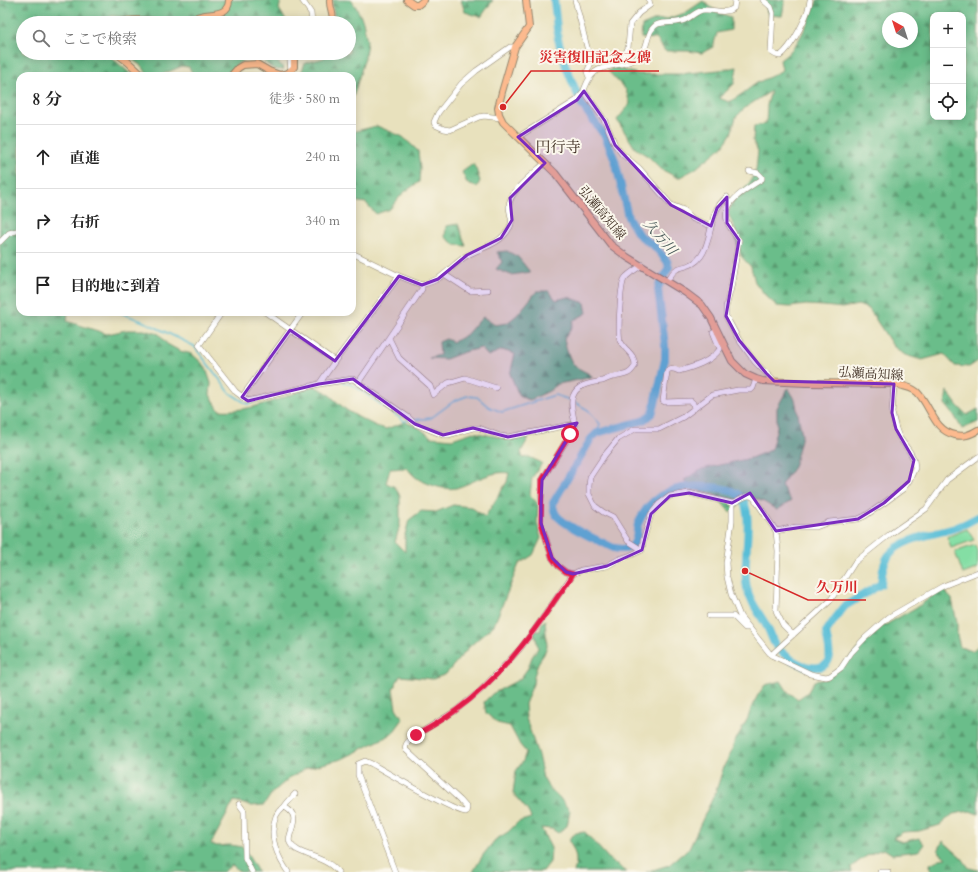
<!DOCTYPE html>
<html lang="ja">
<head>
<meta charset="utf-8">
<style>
  body { margin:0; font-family:Cardo,"Noto Serif JP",serif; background:#f6f6f6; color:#222 }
  .controls { position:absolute; right:12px; top:12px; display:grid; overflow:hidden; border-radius:8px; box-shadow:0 2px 10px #0003 }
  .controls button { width:36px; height:36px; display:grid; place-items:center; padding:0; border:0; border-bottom:1px solid #e0e0e0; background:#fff; color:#222; font:20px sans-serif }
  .compass { position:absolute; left:882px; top:12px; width:36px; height:36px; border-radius:50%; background:#fff; box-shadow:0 2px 10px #0003; rotate:321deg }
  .stop { position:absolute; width:12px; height:12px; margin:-9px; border:3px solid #e11d48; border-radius:50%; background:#fff }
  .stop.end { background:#e11d48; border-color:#fff; box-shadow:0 1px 4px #0008 }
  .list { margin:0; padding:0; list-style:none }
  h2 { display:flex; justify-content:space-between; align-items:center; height:52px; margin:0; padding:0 16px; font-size:17px }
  h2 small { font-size:13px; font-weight:400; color:#767676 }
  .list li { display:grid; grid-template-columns:26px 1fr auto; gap:12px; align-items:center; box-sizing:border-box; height:64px; padding:0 16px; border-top:1px solid #e0e0e0 }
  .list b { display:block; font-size:15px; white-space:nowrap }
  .list em { font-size:13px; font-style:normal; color:#767676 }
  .icon { flex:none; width:22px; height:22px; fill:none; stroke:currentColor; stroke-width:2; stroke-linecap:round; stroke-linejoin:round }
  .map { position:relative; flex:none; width:978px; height:872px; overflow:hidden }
  .search { position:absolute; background:#fff; box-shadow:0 2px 10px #0003; left:16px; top:16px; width:340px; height:44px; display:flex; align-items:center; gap:10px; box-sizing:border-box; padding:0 14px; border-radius:22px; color:#767676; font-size:15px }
  .panel { position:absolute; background:#fff; box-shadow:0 2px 10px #0003; left:16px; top:72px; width:340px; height:244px; border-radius:12px }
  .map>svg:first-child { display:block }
  .forest { fill:url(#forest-firs); stroke:#537454; fill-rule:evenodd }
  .pitch { fill:#84dea4; stroke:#608461 }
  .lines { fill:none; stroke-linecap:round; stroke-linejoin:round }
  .stream { stroke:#59bed7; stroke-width:1.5 }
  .river { stroke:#59bed7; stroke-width:8 }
  .minor-casing { stroke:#92866e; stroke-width:6 }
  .major-casing { stroke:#92866e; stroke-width:8 }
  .minor { stroke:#fff; stroke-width:5 }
  .major { stroke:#fcba8e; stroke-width:6 }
  .route { stroke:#e11d48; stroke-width:5 }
  .marked { fill:#7b2cbf; fill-opacity:0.2; stroke:#7b2cbf; stroke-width:3; stroke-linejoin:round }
  .labels { text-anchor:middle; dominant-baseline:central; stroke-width:4; stroke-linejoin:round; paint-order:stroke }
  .street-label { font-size:13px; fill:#3b2a1e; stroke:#fbf7ec }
  .water-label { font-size:14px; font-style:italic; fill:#445656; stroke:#fbf7ec }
  .quarter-label { font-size:15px; fill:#3b2a1e; stroke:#fbf7ec }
  .leader { fill:none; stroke:#d62828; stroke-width:1.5 }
  .callout-dot { fill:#d62828; stroke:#fbf7ec; stroke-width:1.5 }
  .callout-label { font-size:14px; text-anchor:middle; font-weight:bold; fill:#d62828; stroke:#fbf7ec; stroke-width:4; stroke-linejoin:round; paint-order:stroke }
</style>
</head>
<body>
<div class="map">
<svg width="978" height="872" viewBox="0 0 978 872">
  <defs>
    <pattern id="forest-firs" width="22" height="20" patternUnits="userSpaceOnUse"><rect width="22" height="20" fill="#6bbd8a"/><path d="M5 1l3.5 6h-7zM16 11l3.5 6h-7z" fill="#599a70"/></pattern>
  </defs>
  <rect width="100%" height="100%" fill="#fbf7ec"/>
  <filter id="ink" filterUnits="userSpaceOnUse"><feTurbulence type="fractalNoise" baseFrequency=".025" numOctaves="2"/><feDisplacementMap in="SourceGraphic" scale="8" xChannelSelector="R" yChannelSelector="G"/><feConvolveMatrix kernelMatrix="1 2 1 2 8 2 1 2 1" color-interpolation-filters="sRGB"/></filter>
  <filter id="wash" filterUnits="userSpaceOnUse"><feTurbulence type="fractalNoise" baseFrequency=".012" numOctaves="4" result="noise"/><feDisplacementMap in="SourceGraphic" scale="16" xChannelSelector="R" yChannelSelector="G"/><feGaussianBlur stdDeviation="0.9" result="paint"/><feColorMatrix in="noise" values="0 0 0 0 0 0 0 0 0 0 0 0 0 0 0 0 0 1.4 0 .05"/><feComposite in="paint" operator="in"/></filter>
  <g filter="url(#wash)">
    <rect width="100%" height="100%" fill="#e8e1bd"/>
    <path class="forest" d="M 0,0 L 281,0 L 279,9 L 285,19 L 290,23 L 117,23 L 125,17 L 112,16 L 96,23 L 23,23 L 23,53 L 106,53 L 133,76 L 20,76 L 20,312 L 68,312 L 67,321 L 107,334 L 127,330 L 144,330 L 159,334 L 167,344 L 180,351 L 192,354 L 205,366 L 211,383 L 210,395 L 219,410 C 250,413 286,396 314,386 L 326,392 L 345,409 L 358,417 L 376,426 L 386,429 L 405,422 L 418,427 L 431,437 L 452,439 L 473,432 L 509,439 L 529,437 L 521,452 L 523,458 L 529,457 L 542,463 L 532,478 L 530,495 L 538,504 L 537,523 L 541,538 L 533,555 L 519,564 L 494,625 L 470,646 L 446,674 L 433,679 L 400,676 L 393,689 L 396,708 L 403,719 L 392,734 L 342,759 L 307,768 L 288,779 L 272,793 L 264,805 L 251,806 L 234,801 L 211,844 L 217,846 L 230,845 L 243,847 L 258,872 L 240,872 L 232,865 L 223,872 L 0,872 L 0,259 L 1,258 L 0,252 ZM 407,468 C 415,478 417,479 429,484 C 437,487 447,490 456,488 C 473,483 491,470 509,473 L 507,482 L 485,517 L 471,507 L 453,505 L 436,512 L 421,511 L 409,520 L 405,535 L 405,552 L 395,542 L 400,525 L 400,496 L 395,487 L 386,483 L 390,469 Z
      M 333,0 L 351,0 L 356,7 L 363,21 L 367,41 L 365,57 L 352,101 L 352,76 L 300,76 L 305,63 L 324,58 L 326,53 L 349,53 L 349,23 L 336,23 L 332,6 Z
      M 461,0 L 493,0 L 481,17 L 465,12 Z
      M 764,0 L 785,0 L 782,16 L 768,15 Z
      M 817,0 L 978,0 L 978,361 L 969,367 L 955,366 L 944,354 L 922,360 L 905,355 L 893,346 L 869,309 L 858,305 L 842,308 L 824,306 L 806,305 L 790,307 L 777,306 L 765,295 L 755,282 L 751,267 L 741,256 L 737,244 L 735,229 L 728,213 L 733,201 L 750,182 L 756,170 L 758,151 L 753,141 L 754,126 L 766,124 L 767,105 L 771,91 L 746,107 L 736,117 L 731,134 L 723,146 L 695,169 L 678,178 L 661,169 L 649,157 L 635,148 L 617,120 L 630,104 L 626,90 L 608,71 L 614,67 L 638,74 L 680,74 L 719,70 L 737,67 L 734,84 L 719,98 L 729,102 C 739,97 748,89 757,83 C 766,78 774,76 782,70 L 780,60 C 799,48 807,23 816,4 ZM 933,15 L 963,15 L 963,117 L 933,117 ZM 888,18 L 912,18 L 912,42 L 888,42 Z
      M 703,1 L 717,12 L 731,17 L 731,30 L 717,33 L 713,47 L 702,53 L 688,51 L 665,51 L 657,39 L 641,38 L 642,26 L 656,20 L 667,19 L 685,13 Z
      M 123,53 L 277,53 L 276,60 L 284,69 C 274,72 268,66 261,58 C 245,59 236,61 228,76 L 194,76 L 189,67 L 182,66 L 159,76 L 148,76 L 143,67 Z
      M 377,126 L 403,137 L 418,151 L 420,169 L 419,182 L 403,193 L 390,209 L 376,214 L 366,203 L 352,201 L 352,132 Z
      M 473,164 L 476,169 L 480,181 L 477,187 L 467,183 L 462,172 Z
      M 458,224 L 466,246 L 455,245 L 445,237 L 446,226 Z
      M 507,251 L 518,257 L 530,272 L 511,275 L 496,269 L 502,262 L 497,252 Z
      M 537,291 L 549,291 L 556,300 L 568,297 L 585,303 L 587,313 L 574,320 L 571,329 L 564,339 C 566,346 569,360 574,365 C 579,370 588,372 593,377 L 558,384 L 549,391 L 530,400 L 521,397 L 517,391 L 510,374 L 515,354 L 502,350 L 488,356 L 481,348 L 464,352 L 446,359 L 429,358 L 440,355 L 439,342 L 446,339 L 453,342 L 466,335 L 474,326 L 483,317 L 495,325 L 507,323 L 517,315 Z
      M 788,388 L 795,399 L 802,435 L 794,467 L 781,485 L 791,501 L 777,510 L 764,502 L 751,497 L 730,512 L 715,495 L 693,489 L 684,480 L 702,469 L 751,458 L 771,450 L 777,427 L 777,408 Z
      M 947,391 L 957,405 L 967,415 L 978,409 L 978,422 L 962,429 L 954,415 L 945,404 Z
      M 943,590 L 952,599 L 957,623 L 957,635 L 960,647 L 972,651 L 978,646 L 978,814 L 970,811 L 953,814 L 940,825 L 919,831 L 903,832 L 893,838 L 902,842 L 919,838 L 924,844 L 919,851 L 892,854 L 884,849 C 872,852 860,859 851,868 L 852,872 L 646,872 L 669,865 L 689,848 L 716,791 L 724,766 L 730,755 L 734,743 L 748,718 L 752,706 L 758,695 L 765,685 L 781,681 L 788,692 L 798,699 L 808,692 L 814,681 L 827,679 L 882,627 L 922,604 L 932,596 Z
      M 545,620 L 547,646 L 544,654 L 538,663 L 534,676 L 533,684 L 525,704 L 526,718 L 538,755 L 543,778 L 550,790 L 559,797 L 570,811 L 567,826 L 558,833 L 552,829 L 541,828 L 551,848 L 550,862 L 543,871 L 473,872 L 483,855 L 495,840 L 508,832 L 518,822 L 531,818 C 527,807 520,803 513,793 L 516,771 L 523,761 L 526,752 L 520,745 L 510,726 L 497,723 L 486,713 L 484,702 L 492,694 L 520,679 L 528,668 L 532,657 L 538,648 L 536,638 L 533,631 L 540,631 L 542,623 Z
      M 585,832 L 610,860 L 627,872 L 574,872 C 579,857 574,852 569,839 L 576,833 Z
      M 943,841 L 962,858 L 969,868 L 978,870 L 978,872 L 931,872 L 930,864 L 940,859 L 946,858 L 938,851 Z"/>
    <path class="pitch" d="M 967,529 L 974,540 L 951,548 L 947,537 Z
      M 975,545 L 978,553 L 978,568 L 963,574 L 955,552 Z"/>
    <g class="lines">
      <path class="stream" d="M 119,312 L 149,324 L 194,346 L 230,393 L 247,404 L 257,401
        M 343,382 L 353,385 L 404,421 L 409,420
        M 574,402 L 588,410 L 600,424 L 597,433
        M 413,420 L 431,418 L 454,401 L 467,396 L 477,397 L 489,407 L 502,412 L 555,395 L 570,400"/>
      <path class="river" d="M 554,0 L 558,39 L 566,67 L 582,105 L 605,136 L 615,160 L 628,217 L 638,234 L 655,247 L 667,261 L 669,267 L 659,285 L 658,289 L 665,345 L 665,359 L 655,404 L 652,414 L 642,421 L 597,433 L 591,439 L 553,503 C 553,509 554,513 558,517 C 569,528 584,533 597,540 C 603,542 608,546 614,548 C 618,549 625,549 629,548 C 638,544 636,531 638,524 C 640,519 644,512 647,508 C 655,499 666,491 677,489 C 691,485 731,485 741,497 C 756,514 740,568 748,592 C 752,605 761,615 767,627 C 770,632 772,640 776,646 C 786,658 808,672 823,666 C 826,664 828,663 829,659 C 831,652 827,640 826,632 L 834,620 L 845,606 L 881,584 C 882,574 883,563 889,555 C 901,538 937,534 955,528 C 963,525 971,521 978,517"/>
    </g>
  </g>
  <g filter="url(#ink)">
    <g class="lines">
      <defs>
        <path id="minor" d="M 302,0 L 311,13 L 312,23
          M 575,0 L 591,63 L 587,72 L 589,77
          M 763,0 L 771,7 L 773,13 L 771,52 L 776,55 L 780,56 C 792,47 809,15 810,0
          M 289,53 L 291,70
          M 621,64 L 628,48 L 630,24 L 639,13 L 650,5 L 649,0
          M 584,91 L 605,121 L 615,145 L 622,154 L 639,168 L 671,205 L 684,210 L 693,219 L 711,226
          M 501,118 L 484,116 L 479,117 L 450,130 L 444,129 L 435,125 L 434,122 L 438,113 L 461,84 L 476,71 L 510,47 L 515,47
          M 518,137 L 577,100 C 579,97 583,94 584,90 C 587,83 588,78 595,72 C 607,63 628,67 641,55 C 649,47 646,29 658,24 C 667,21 677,24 685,20 C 692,17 697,10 704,10 C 716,9 723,15 734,8 L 735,0
          M 749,171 L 758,173 L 762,177 L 762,179 C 746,190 716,204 730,227 C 733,232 735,236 739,240 L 731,288 L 726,307 L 726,316 L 739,340 L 755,362 L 774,381
          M 0,242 L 9,233 L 20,230
          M 352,253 L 399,276 L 422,285 C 428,283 434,281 439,278 C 449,271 457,261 468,255 C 483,247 500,245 510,227 C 514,220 509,214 509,206 C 509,191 534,173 545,163
          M 444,274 L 470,291 L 488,290
          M 667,281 C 670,277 672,272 677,269 C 687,265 694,266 701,256 C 714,238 707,212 727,197 L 729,205
          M 190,312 L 191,312
          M 222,312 L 199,345 L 236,392 L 248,401 L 319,384 L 353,379 L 408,417 L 415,424 L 443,435 L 448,435 L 473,428 L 479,428 L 500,436 L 508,437 L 575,424
          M 265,312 L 335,361 L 399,276
          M 389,338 L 399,358 L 430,386 L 433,395 L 448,383 L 465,378 L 496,388
          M 358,383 L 422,289 L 422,285
          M 319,384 L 335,361
          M 242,397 L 303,312
          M 694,409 L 693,403 L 691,401 L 665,402 L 663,401 L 667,372 L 668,370 C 671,367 675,369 679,371 C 693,367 711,362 720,349 L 713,332 L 717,330
          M 732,503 L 732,521 L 726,563 L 727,577 L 731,594 L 740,616 L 771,655 L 811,674 L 826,677 L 830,676 L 841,668 L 851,653 L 865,638 L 889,617 L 943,586 L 978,572
          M 776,531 L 796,527 L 816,527 L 829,522 L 858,519 L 865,516 L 884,503 L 903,489 L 909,481 L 915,468 L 914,460 L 910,452 L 899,437 L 896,429 L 892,413 L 894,384
          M 642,550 L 628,541 L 613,517 L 603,512 L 595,506 L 589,494 L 589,486 L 590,477 L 604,456 L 618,439 L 635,429 L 659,429 L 683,417 L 712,395 L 738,390 L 751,390 L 753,388 L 756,379
          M 573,574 L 566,572 L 558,566 L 552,558 L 541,523 L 541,503 L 542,480 L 563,446 L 575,428 C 575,418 569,406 573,396 C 577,384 591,383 602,381 C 606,380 609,377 614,377 C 624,374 628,377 635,366 C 635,352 624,351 620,340 C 618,333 620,283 625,278 C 629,273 637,269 642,265
          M 709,616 L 733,616 L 745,628 L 749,628
          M 771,655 L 830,601 L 855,562 L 890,534 L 926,509 L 947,480 L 978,457
          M 239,804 L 244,811 L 245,858 L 252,872
          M 284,807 C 305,816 285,835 290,843 C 297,856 325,855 338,872
          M 288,872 C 277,856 268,836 276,816 C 278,812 280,809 284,807 L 287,803 L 295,794
          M 395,872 L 358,775 L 358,764 L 365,761 L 372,764 C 386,772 456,813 466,812 L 467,808 L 460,800 L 406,750 C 404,746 407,743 410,739 L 455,711 L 480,691 L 519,650 L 535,629 L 573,574 L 581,570 L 607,566 L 619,559 L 631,555 L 642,550 L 643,541 L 651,514 L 659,504 L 670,496 L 689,493 L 732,503 C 740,502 746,492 754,498 L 776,531 L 778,551 L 776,611 L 783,625 L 793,635
          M 880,872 L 888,872"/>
        <path id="major" d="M 330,0 C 329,8 335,15 332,23
          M 407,0 L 414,5 L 418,5 L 424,0
          M 526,0 L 529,27 L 515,47 L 502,92 L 498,108 L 499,114 L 503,122 L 555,173 L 611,245 L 627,257 L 686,293 L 702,305 L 711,318 L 732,361 L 745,374 L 756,379 L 763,381 L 806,383 L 894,384 C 902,386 910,386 917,392 C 931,406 933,430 955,435 C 964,437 970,435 978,430
          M 113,23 C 128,20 148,18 163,23
          M 190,23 C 192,21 195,18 197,17 C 208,12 229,18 229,0
          M 116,53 L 128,62 L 143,76
          M 231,76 L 238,68 L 243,65 L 257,64 L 269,71 L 280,75 L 288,73 L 294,67 L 294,53"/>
      </defs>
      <use href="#minor" class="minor-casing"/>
      <use href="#major" class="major-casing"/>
      <use href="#minor" class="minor"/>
      <use href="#major" class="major"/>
    </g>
  </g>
  <g class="lines" filter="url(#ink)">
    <path class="route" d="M 416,735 C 429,728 443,720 455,711 C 497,681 529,639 558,596 C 563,589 569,582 573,574 L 566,572 L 558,566 L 552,558 L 541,523 L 542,480 L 570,434"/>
  </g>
  <path class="marked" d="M 584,91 L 605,121 L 615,145 L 671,205 L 711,226 L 717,208 L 727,197 L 727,223 L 739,240 L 726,316 L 739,340 L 766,373 L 774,381 L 894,384 L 892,413 L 896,429 L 914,460 L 909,481 L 884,503 L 858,519 L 776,531 L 750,493 L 732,503 L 689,493 L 670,496 L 651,514 L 642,550 L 607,566 L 573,574 L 566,572 L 552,558 L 541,523 L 541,503 L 542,480 L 577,423 L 508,437 L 473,428 L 443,435 L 415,424 L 353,379 L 319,384 L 248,401 L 242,397 L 290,330 L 335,361 L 399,276 L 422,285 L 438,279 L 467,255 L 501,238 L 512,220 L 510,198 L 545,163 L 518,137 L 577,100 Z"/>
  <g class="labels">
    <g class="street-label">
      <text transform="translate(602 213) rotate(50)">弘瀬高知線</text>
      <text transform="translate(871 374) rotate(3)">弘瀬高知線</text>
    </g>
    <g class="water-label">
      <text transform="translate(660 237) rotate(49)">久万川</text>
    </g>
    <g class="quarter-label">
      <text x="558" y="147">円行寺</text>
    </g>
  </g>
  <path class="leader" d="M503 107L531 71H659M745 571L808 600H866"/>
  <g class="callout-dot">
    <circle cx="503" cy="107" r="4"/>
    <circle cx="745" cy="571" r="4"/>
  </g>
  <g class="callout-label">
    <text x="595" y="62">災害復旧記念之碑</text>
    <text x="837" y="592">久万川</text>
  </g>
</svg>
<div class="controls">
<button>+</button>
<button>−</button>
<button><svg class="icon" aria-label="locate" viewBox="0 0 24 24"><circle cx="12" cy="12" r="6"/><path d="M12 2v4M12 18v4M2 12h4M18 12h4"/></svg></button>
</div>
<svg class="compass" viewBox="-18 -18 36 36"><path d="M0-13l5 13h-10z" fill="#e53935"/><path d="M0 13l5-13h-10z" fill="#767676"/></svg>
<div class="stop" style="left:570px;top:434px"></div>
<div class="stop end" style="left:416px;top:735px"></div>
<div class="search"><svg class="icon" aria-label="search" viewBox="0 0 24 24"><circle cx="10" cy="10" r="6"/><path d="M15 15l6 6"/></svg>ここで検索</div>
<section class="panel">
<h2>8 分<small>徒歩 · 580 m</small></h2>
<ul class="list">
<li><svg class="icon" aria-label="ahead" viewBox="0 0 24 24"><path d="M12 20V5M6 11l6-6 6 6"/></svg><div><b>直進</b></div><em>240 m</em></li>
<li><svg class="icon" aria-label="right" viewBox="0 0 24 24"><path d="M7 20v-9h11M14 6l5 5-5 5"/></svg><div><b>右折</b></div><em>340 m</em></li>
<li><svg class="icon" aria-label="arrive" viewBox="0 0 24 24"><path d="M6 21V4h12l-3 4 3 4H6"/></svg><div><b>目的地に到着</b></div></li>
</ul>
</section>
</div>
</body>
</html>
